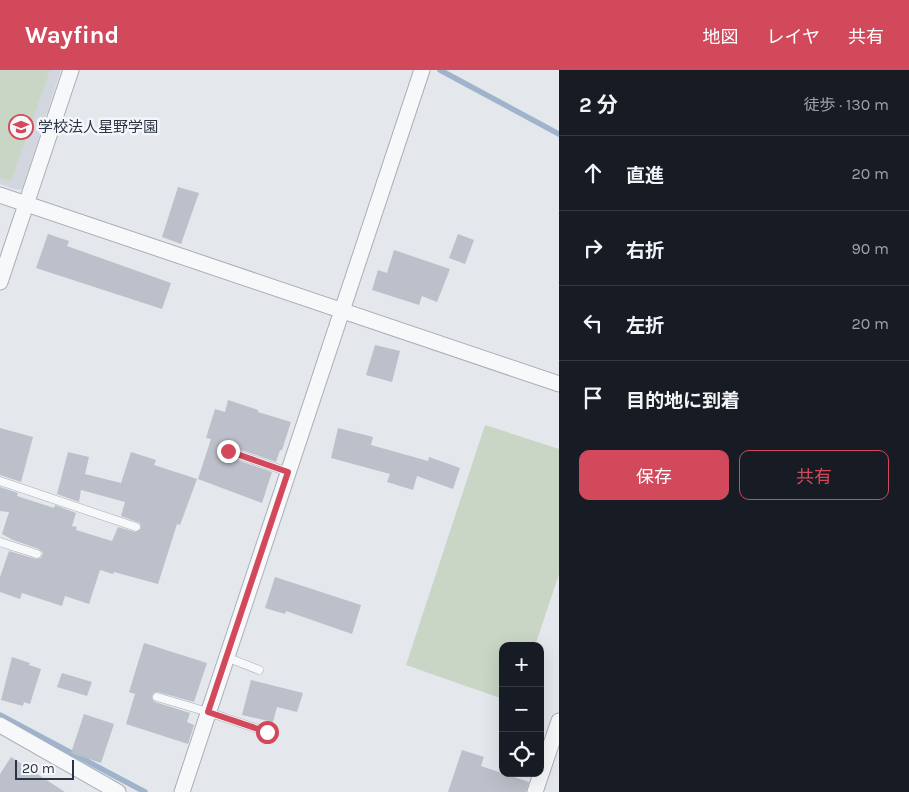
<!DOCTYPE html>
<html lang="ja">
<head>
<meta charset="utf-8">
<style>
  body { margin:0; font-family:Karla,"Noto Sans JP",sans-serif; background:#242831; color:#f1f3f6 }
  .controls { position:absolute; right:15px; bottom:15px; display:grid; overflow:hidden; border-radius:10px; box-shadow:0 5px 20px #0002 }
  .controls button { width:45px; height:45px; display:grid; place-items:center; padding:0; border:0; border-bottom:1px solid #363941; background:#171b24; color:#f1f3f6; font:25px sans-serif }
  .scale { position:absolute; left:15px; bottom:12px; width:59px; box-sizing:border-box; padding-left:5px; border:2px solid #2b3445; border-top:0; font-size:14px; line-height:18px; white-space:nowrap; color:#2b3445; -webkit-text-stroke:4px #f4f6f9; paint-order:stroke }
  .stop { position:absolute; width:15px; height:15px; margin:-11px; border:4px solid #d1495b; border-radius:50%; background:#fff }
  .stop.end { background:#d1495b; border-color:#fff; box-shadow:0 1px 5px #0008 }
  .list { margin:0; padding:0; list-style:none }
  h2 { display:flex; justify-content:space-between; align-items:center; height:65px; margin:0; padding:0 20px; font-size:21px }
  h2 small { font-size:16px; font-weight:400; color:#9ea1a6 }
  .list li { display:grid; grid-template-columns:32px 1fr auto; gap:15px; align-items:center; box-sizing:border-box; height:75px; padding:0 20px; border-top:1px solid #363941 }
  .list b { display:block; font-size:19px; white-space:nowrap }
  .list em { font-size:16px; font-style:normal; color:#9ea1a6 }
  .actions { display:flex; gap:10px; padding:15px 20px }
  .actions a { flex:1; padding:11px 0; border:1px solid #d1495b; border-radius:10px; text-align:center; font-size:18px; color:#d1495b }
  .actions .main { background:#d1495b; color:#fff }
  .icon { flex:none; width:28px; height:28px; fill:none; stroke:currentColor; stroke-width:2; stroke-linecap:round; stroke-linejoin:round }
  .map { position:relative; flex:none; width:559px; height:722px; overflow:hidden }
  header { display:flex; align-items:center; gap:30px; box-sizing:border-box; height:70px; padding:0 25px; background:#d1495b; color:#fff }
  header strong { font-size:24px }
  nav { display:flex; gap:28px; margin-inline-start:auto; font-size:18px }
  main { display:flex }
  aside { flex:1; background:#171b24 }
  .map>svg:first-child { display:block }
  .built { fill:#d2d6de }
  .green { fill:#c9d6c5 }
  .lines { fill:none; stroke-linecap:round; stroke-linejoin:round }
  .stream { stroke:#9fb4cc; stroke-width:5.5 }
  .building { fill:#bbc0ca }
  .service-casing { stroke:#a9aeb7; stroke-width:9 }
  .minor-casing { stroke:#a9aeb7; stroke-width:17 }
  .service { stroke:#f7f8fa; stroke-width:8 }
  .minor { stroke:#f7f8fa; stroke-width:15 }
  .route { stroke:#d1495b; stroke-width:6 }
  .labels { text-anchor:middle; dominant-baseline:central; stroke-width:5; stroke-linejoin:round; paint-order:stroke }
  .poi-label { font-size:15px; fill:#2b3445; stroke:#f4f6f9; text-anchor:start }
</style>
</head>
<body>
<header>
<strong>Wayfind</strong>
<nav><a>地図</a><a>レイヤ</a><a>共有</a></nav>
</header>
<main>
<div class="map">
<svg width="559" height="722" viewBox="0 0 559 722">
  <rect width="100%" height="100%" fill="#e4e7ec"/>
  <path class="built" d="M 0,0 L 61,0 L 22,119 L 17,120 L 0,114 Z"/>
  <path class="green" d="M 0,0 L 50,0 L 11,111 L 0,108 Z
    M 485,355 L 559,379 L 559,504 L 535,576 L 503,576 L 503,629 L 406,595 Z"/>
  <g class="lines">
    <path class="stream" d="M 440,0 L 559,64
      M 0,645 L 145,722"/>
  </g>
  <path class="building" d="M 178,117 L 199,123 L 181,174 L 162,167 Z
    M 48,164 L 69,171 L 67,176 L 171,213 L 162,239 L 36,198 Z
    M 458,164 L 474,170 L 465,194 L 449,188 Z
    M 394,180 L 450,199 L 437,232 L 422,226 L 419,235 L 372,220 L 378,200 L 387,203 Z
    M 375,275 L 400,281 L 392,312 L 366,305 Z
    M 228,330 L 258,340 L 258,342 L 291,352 L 282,380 L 280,380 L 276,392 L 230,376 L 226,376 L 223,379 L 223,383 L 226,386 L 272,402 L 262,433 L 198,409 L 211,369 L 206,368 L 215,339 L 225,342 Z
    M 0,358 L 33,367 L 21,412 L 0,405 Z
    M 338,358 L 373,367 L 371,375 L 428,391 L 429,387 L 460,398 L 453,419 L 417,406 L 413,420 L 387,412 L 390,404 L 331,388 Z
    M 68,382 L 89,387 L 85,404 L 121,413 L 131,382 L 156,390 L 154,395 L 197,409 L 180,455 L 177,454 L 158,514 L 114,502 L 113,504 L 100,500 L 89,534 L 65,526 L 62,536 L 22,523 L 20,529 L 0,522 L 0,507 L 9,481 L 36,489 L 41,488 L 43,483 L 39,479 L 13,470 L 2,464 L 9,442 L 0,441 L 0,417 L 18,423 L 17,426 L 54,438 L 55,435 L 76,443 L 72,456 L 77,457 L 76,460 L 112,471 L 118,457 L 135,462 L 141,459 L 140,453 L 121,446 L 125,432 L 81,420 L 79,432 L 57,424 Z
    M 275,507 L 361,535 L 352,564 L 286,541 L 285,544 L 265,538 Z
    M 144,573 L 207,593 L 194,632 L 158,622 L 154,623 L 152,626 L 153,630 L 155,632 L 190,643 L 187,652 L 194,655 L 188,674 L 126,654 L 135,624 L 129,622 Z
    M 12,587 L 30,593 L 29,595 L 41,599 L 30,634 L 24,632 L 23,636 L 1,630 Z
    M 62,603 L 92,612 L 87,626 L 57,617 Z
    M 251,610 L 303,623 L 297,642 L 277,637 L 273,652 L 242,645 Z
    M 84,644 L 114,654 L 101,693 L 71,683 Z
    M 462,680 L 484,687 L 481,696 L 529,712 L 526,722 L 448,722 Z
    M 11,687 L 65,722 L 0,722 L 0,704 Z"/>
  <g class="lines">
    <defs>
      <path id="service" d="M 228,381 L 288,402
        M 0,411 L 136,457
        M 0,472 L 37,484
        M 226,587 L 259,600
        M 157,627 L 208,642 L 267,662"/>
      <path id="minor" d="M 0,125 L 559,314
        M 0,212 L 71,0
        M 0,655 L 118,722
        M 182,722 L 422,0
        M 535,722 L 559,651"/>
    </defs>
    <use href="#service" class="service-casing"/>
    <use href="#minor" class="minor-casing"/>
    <use href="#service" class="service"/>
    <use href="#minor" class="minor"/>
  </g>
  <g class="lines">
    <path class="route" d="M 228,381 L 288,402 L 208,642 L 267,662"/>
  </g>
  <defs>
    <symbol id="school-ring" viewBox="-11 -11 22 22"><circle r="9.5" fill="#f4f6f9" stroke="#d1495b" stroke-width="1.5"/><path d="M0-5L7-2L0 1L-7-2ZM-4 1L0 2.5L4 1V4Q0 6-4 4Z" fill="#d1495b"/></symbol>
  </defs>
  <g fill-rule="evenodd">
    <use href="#school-ring" x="7" y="43" width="28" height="28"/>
  </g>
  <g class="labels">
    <g class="poi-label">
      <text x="38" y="57">学校法人星野学園</text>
    </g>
  </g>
</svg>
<div class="controls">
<button>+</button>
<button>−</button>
<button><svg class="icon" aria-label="locate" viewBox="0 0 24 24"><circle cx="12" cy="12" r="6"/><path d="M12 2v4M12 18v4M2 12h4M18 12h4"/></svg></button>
</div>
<div class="scale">20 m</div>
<div class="stop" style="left:267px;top:662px"></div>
<div class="stop end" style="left:228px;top:381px"></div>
</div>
<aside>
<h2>2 分<small>徒歩 · 130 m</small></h2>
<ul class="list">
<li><svg class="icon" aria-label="ahead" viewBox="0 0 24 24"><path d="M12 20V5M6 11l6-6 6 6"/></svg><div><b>直進</b></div><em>20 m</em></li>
<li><svg class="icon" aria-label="right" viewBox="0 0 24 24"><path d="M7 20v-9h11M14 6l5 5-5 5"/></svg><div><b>右折</b></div><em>90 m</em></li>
<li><svg class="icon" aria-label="left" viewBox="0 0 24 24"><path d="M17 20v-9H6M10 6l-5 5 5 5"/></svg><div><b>左折</b></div><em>20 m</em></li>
<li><svg class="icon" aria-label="arrive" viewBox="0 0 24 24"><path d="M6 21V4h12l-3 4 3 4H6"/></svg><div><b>目的地に到着</b></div></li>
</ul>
<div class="actions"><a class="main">保存</a><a>共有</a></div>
</aside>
</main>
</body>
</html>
